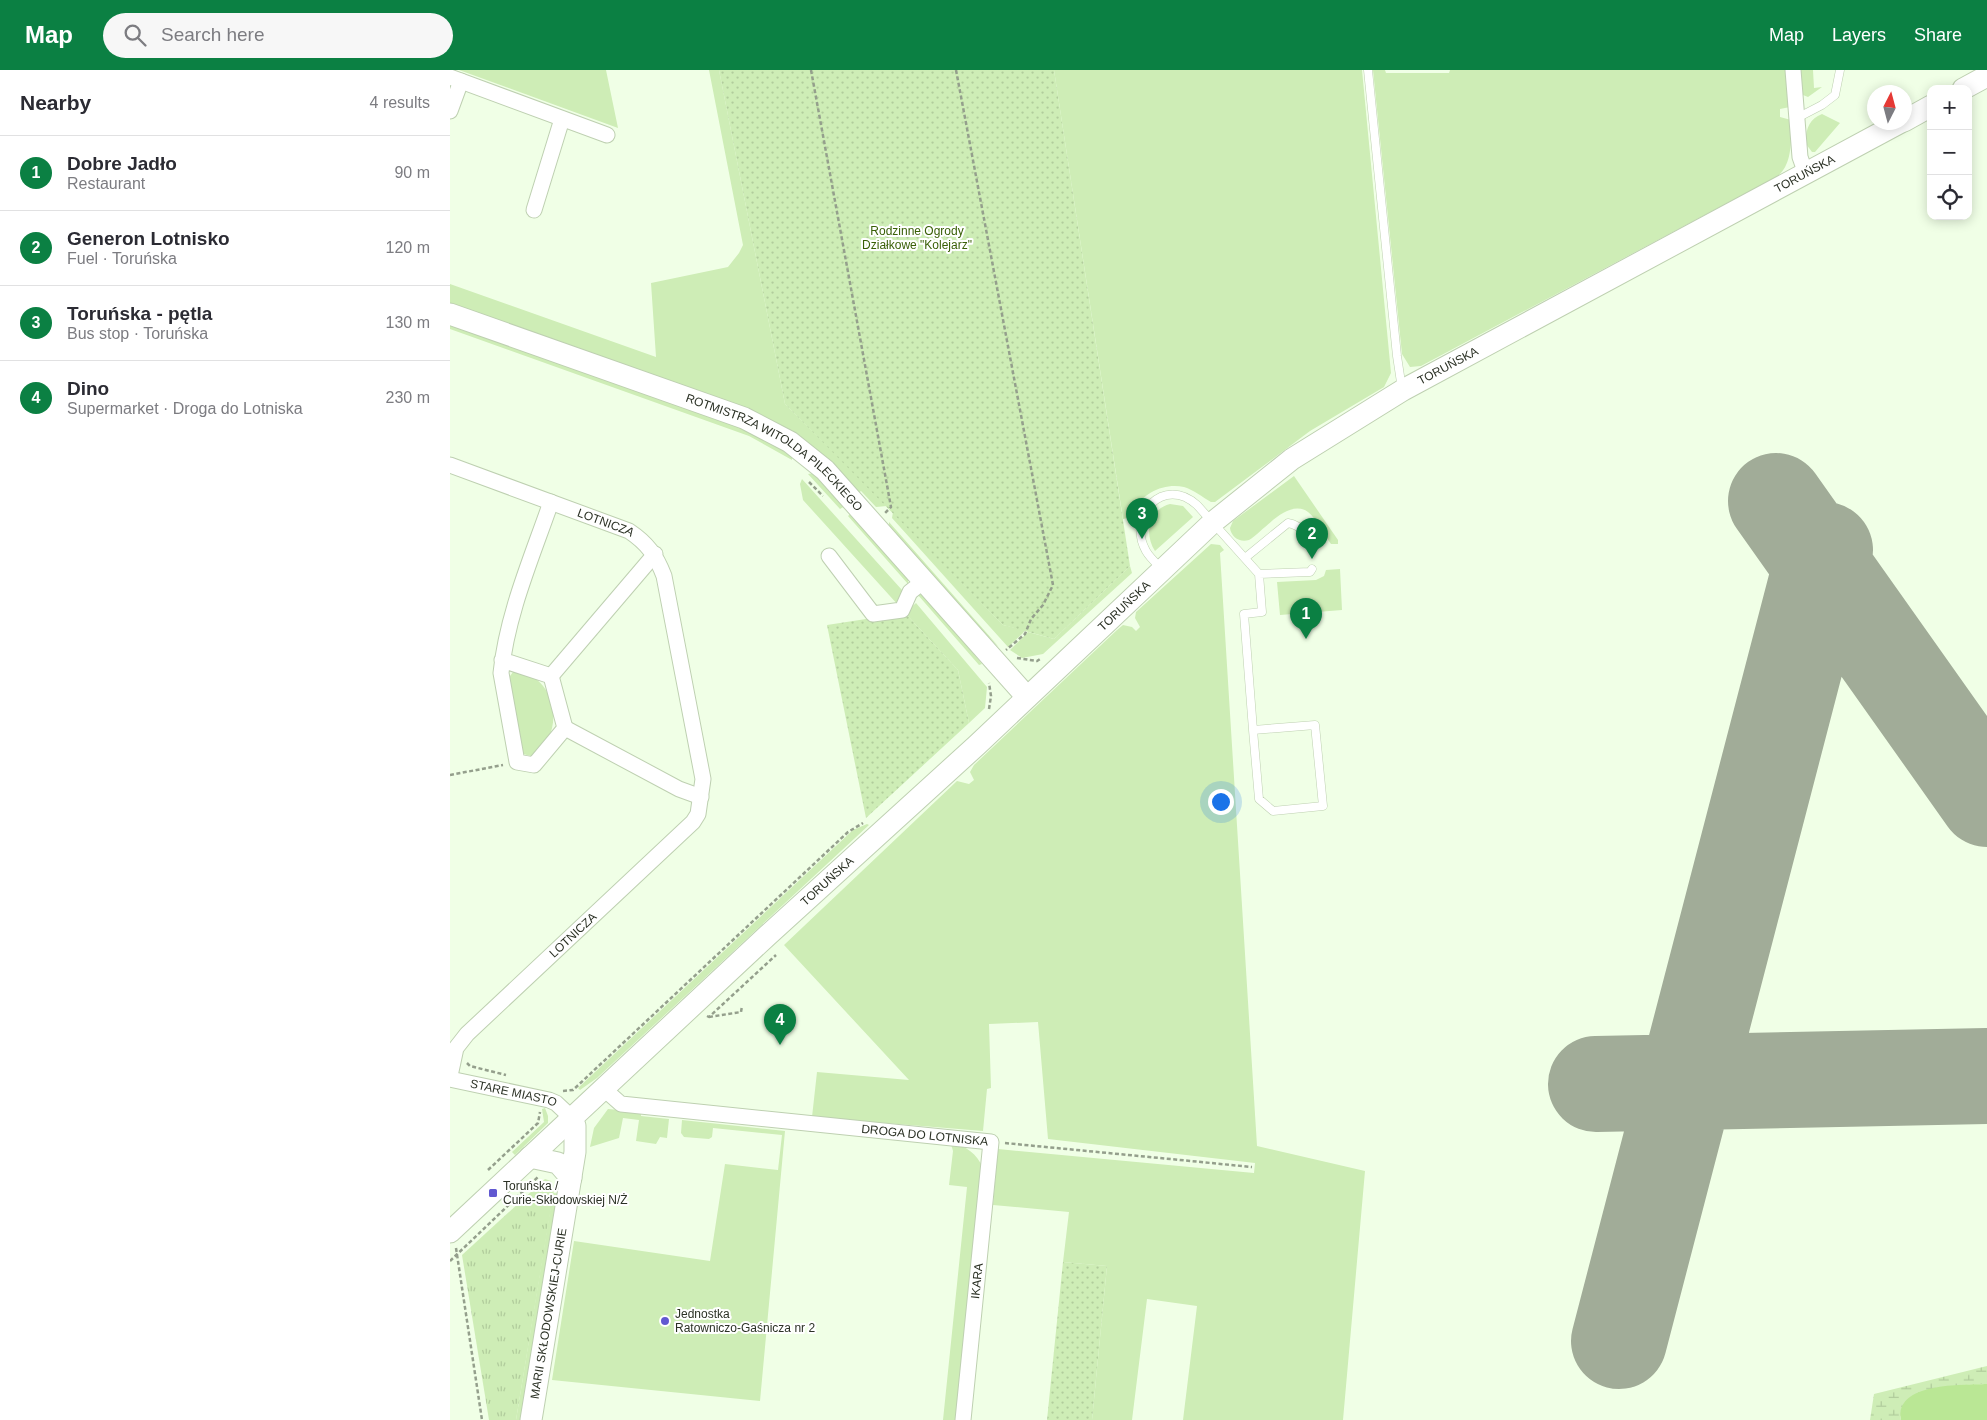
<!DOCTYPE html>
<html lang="en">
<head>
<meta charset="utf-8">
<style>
  body { margin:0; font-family:Arial,sans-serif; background:#f7f7f7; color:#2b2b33 }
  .controls { position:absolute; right:15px; top:15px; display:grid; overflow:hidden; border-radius:10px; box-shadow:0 2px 12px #0003 }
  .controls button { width:45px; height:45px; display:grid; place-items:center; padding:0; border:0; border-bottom:1px solid #e1e1e2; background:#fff; color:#2b2b33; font:25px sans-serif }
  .compass { position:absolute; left:1417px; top:15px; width:45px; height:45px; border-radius:50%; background:#fff; box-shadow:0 2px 12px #0003; rotate:6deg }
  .you { position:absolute; left:770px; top:731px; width:18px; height:18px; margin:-12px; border:4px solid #fff; border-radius:50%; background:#1a73e8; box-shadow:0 0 0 8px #1a73e833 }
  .badge { display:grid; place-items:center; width:32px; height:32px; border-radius:50%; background:#0b8043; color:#fff; font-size:16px; font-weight:700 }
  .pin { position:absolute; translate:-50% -41px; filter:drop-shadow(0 1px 2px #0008) }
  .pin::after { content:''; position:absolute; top:26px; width:18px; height:15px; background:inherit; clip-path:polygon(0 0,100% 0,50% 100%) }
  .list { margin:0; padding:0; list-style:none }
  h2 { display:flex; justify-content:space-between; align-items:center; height:65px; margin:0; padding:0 20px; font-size:21px }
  h2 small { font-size:16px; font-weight:400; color:#7c7c81 }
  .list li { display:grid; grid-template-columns:32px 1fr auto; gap:15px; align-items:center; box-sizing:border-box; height:75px; padding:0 20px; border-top:1px solid #e1e1e2 }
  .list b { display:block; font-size:19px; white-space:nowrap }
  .list p { margin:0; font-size:16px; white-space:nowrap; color:#7c7c81 }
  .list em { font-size:16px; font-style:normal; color:#7c7c81 }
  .icon { flex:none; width:28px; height:28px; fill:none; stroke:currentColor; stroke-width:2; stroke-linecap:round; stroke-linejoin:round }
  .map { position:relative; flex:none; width:1537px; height:1350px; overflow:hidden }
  header { display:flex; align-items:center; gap:30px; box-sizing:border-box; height:70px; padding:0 25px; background:#0b8043; color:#fff }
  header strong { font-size:24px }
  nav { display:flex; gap:28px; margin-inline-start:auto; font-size:18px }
  .search { width:350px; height:45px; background:#f7f7f7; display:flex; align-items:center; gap:12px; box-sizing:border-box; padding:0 18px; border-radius:28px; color:#7c7c81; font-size:19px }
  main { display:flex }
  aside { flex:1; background:#fff }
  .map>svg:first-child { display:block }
  .grass { fill:#ceedb6 }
  .wetland { fill:url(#wetland-marsh) }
  .park { fill:url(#park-tufts) }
  .garden { fill:url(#garden-dots) }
  .water { fill:#bae795 }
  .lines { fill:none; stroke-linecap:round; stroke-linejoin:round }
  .runway { stroke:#a1ac98; stroke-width:96 }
  .lane-casing { stroke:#bed0b1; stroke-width:9 }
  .street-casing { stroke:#bed0b1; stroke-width:17 }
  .secondary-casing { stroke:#bed0b1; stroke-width:23 }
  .path { stroke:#949f8c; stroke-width:2.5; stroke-dasharray:4 2.5; stroke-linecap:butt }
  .lane { stroke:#fff; stroke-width:8 }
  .street { stroke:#fff; stroke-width:15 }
  .secondary { stroke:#fff; stroke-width:21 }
  .poi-dot { fill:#6158d1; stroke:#fff; stroke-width:2 }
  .labels { text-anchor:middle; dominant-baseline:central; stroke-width:4; stroke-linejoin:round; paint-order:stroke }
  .street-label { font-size:12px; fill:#2b3125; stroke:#fff }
  .park-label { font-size:12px; fill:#395f06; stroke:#fff }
  .poi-label { font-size:12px; fill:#2b3125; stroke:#fff; text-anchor:start }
</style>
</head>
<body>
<header>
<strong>Map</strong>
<div class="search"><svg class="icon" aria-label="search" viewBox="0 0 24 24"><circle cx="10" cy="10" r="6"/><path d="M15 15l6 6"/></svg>Search here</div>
<nav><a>Map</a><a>Layers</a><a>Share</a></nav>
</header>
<main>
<aside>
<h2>Nearby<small>4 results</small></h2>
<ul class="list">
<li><span class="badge">1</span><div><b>Dobre Jadło</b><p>Restaurant</p></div><em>90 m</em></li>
<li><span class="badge">2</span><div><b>Generon Lotnisko</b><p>Fuel · Toruńska</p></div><em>120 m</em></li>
<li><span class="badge">3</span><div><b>Toruńska - pętla</b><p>Bus stop · Toruńska</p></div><em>130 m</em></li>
<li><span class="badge">4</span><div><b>Dino</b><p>Supermarket · Droga do Lotniska</p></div><em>230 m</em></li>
</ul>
</aside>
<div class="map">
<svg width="1537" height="1350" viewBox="0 0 1537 1350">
  <defs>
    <pattern id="wetland-marsh" width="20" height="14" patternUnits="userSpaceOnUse" patternTransform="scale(1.25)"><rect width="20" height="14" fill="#ceedb6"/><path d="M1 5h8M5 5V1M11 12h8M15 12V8" fill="none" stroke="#b1cc9c"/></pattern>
    <pattern id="park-tufts" width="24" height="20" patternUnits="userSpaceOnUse" patternTransform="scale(1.25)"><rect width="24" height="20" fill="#ceedb6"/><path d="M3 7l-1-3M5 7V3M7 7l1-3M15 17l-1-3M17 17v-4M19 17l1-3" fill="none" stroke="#b1cc9c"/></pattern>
    <pattern id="garden-dots" width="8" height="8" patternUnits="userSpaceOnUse" patternTransform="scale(1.25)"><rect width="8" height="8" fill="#ceedb6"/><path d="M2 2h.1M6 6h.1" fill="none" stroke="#b1cc9c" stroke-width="1.8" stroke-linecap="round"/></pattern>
  </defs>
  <rect width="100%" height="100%" fill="#f0ffe6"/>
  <path class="grass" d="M 9,0 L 156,0 L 168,58 Z
    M 259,0 L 269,0 L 335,334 L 437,436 L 426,437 L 411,421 L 407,424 L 376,391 L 0,236 L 0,214 L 206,287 L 201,213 L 278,197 L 289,183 L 293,175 Z
    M 604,0 L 912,0 L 941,303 L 934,317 L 860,361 L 765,432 L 761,432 C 752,427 744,420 734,417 C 713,412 687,425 682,447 L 673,449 Z
    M 923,0 L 935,0 L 936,3 L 999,3 L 1000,0 L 1338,0 L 1340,37 L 1330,39 L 1330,47 L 1341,50 C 1341,69 1343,93 1328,106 L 971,296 L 960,297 L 952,284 Z
    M 1350,0 L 1363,0 L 1364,18 L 1372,17 L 1358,27 L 1353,25 Z
    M 1372,44 L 1390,53 L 1365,82 L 1362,82 L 1356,74 C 1355,60 1359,49 1372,44 Z
    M 0,253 L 302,362 L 342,384 L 342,390 L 299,366 L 0,259 Z
    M 364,403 L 395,436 L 390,439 L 358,404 Z
    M 844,406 L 888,470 L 888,474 L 881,474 C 874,465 867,449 858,442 C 838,428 814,461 799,470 C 790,473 781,467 780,458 L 783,451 Z
    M 352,409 L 452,520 L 449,536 L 353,430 L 350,414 Z
    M 720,434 L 733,436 L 743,447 L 705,481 C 694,464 698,440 720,434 Z
    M 443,442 L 553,555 L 575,560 L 573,563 L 558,577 L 442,448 Z
    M 401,443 L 458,505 L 458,514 L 398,446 Z
    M 439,452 L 549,577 L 508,538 L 439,458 Z
    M 761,474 L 770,475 L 774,480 L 770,483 L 807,1076 L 915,1101 L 893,1350 L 733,1350 L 747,1236 L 697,1229 L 682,1350 L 642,1350 L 657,1196 L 613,1192 L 619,1142 L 543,1135 L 548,1079 L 804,1103 L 805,1093 L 598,1069 L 588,952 L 539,954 L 541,1018 L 537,1019 L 533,1061 L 362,1047 L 367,1002 L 459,1010 L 334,875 L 507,711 L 519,714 L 524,710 L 520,702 L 524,695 L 667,560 L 673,555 L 682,557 L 686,561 L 690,557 L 685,548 L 686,542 Z
    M 680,496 L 682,503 L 593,584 L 572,588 L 560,580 L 578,562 L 604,569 Z
    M 890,499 L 892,540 L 830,545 L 827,512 L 866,510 L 874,506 L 876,500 Z
    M 468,525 L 475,525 L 532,594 L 529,595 Z
    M 466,533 L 537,617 L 535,638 L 519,653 L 508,600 L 455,543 Z
    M 63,602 C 107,601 118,667 81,686 L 73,684 L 57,610 Z
    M 417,754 L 419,755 L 147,1008 L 130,1020 L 128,1018 L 403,760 Z
    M 95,1038 L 98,1046 L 98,1053 L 65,1085 L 62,1082 L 94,1052 L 92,1039 Z
    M 158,1039 L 191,1042 L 191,1046 L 219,1049 L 217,1068 L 210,1067 L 206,1074 L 186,1071 L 189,1050 L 173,1048 L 169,1068 L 140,1077 L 144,1058 Z
    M 232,1050 L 335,1061 L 310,1331 L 102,1310 L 124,1171 L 260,1191 L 275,1094 L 328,1100 L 332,1065 L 263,1058 L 262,1067 L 259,1069 L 234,1067 L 231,1063 Z
    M 501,1074 C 516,1075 527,1084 533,1098 L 506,1350 L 493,1350 L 517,1117 L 499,1115 L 503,1081 Z
    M 103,1123 L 111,1124 L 73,1350 L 66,1350 Z"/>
  <path class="wetland" d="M 1537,1296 L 1537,1314 L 1510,1315 L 1450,1346 L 1451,1350 L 1420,1350 L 1424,1324 Z"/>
  <path class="park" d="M 95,1109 L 101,1111 L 104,1120 L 66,1350 L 39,1350 L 12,1185 Z"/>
  <path class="garden" d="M 269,0 L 604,0 L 680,496 L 604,569 L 553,555 L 335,334 Z
    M 455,543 L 508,600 L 519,653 L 416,748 L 377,555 Z
    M 613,1192 L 657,1196 L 642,1350 L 597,1350 Z"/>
  <path class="water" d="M 1537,1314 L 1537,1350 L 1451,1350 C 1444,1312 1513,1315 1537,1314 Z"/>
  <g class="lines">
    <path class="runway" d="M 1326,431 L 1537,729
      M 1146,1014 L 1537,1006
      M 1169,1271 L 1375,480"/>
    <defs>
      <path id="lane" d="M 918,0 L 947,286 L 952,319
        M 1347,48 L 1372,35 L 1385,25 L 1390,0
        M 795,488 L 838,453 C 851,455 860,467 861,479
        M 712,499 C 707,494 700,488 696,481 C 676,445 714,405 747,435 L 809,504 L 812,542 L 794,544 L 803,660 L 865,655 L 873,736 L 823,741 L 809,729 L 803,660
        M 809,504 L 860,502 L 862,499"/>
      <g id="street">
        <path d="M 1343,0 L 1350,87 L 1356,104"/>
        <path d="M 0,7 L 157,65"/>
        <path d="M 0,41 L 11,11"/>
        <path d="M 84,140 L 112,49"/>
        <path id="s1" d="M 0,395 L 179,461 C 197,473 206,485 214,506 L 253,709 L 248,744 L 243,752 L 17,964 L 6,978 L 0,1006"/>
        <path d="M 379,486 L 423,544 L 452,540 L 460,522 L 474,511"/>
        <path d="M 52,590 L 101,606 L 115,658 L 84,695 L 67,692 L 51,603 C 57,544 82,487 101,432"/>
        <path d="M 101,606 L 205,484"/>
        <path d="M 115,658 L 229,719 L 251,727"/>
        <path id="s2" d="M 0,1009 L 99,1030 L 106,1033 L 122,1048"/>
        <path id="s3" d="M 154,1019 L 171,1034 L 541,1072 L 513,1350"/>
      </g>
      <g id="secondary">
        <path d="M 1513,19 L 1537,6"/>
        <path d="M 1454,51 L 1481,36"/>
        <path id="s4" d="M 0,244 L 294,348 L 340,372 L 375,400 L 577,627"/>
        <path d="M 80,1087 L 108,1093 L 121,1108"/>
        <path id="s5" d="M 0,1162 L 318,865 L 527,675 L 762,453 L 842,389 L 953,320 L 1451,52"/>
        <path id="s6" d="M 81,1350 L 125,1082 L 125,1056 L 122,1048"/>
      </g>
    </defs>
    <use href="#lane" class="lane-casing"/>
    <use href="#street" class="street-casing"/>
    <use href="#secondary" class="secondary-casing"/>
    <path class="path" d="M 361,0 L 441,437 L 435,443
      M 506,0 L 603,515 L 593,535 L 581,549 L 575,564 L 556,580
      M 359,412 L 373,426
      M 567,588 L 587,591 L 590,589
      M 539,639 L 541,626 L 539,613
      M 0,705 L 53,695
      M 257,946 L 259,947 L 326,885
      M 259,947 L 291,942 L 292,936
      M 17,993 L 20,996 L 56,1005
      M 113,1021 L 123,1020 L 398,762 L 413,753
      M 555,1073 L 802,1097
      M 38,1100 L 88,1053 L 90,1042
      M 6,1178 L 32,1350
      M 0,1191 L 88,1107"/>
    <use href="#lane" class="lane"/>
    <use href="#street" class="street"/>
    <use href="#secondary" class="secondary"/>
  </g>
  <g class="poi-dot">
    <rect x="38" y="1118" width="10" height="10" rx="2.5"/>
    <circle cx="215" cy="1251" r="5"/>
  </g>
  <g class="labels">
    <g class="street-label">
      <text stroke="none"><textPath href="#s5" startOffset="1730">TORUŃSKA</textPath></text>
      <text stroke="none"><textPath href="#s5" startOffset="1325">TORUŃSKA</textPath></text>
      <text stroke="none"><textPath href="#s4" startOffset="356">ROTMISTRZA WITOLDA PILECKIEGO</textPath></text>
      <text stroke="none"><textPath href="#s1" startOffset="166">LOTNICZA</textPath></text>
      <text stroke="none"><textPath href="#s5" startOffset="920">TORUŃSKA</textPath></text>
      <text stroke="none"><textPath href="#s5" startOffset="515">TORUŃSKA</textPath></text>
      <text transform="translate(123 865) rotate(-43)">LOTNICZA</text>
      <text stroke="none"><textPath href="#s2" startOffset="65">STARE MIASTO</textPath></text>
      <text stroke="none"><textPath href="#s3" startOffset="328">DROGA DO LOTNISKA</textPath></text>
      <text transform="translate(527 1211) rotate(-84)">IKARA</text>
      <text stroke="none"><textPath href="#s6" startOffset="108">MARII SKŁODOWSKIEJ-CURIE</textPath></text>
    </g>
    <g class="park-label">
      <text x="467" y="161">Rodzinne Ogrody<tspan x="467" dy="14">Działkowe "Kolejarz"</tspan></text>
    </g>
    <g class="poi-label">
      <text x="53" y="1116">Toruńska /<tspan x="53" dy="14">Curie-Skłodowskiej N/Ż</tspan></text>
      <text x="225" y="1244">Jednostka<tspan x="225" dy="14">Ratowniczo-Gaśnicza nr 2</tspan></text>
    </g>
  </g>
</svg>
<div class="controls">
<button>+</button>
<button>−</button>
<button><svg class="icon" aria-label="locate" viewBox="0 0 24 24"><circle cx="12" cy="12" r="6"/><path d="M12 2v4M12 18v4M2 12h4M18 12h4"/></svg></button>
</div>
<svg class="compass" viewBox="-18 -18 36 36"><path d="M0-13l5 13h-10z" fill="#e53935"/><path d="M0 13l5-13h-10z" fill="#7c7c81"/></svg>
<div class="you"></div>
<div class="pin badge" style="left:856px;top:569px">1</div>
<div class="pin badge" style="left:862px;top:489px">2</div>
<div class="pin badge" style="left:692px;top:469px">3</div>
<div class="pin badge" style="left:330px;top:975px">4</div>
</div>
</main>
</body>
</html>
